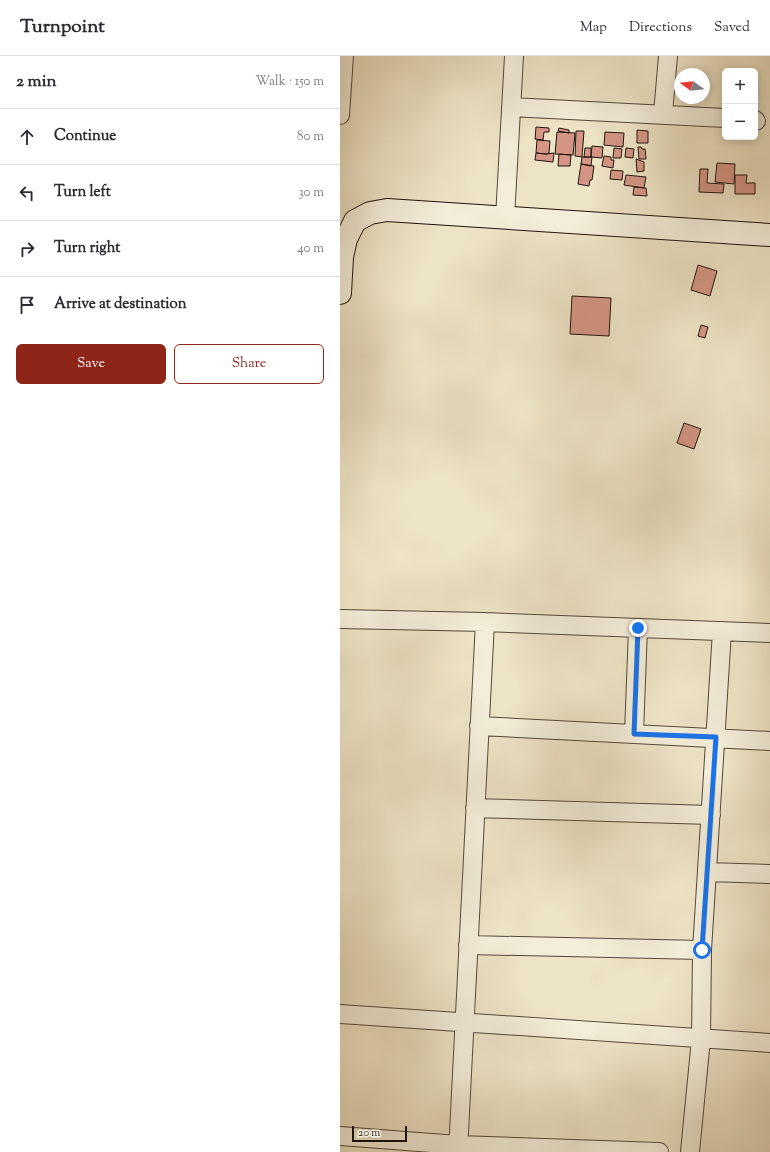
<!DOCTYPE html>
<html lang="en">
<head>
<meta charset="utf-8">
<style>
  body { margin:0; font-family:"Sorts Mill Goudy",serif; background:#f2f2f3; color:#2b2b33 }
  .controls { position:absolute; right:12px; top:12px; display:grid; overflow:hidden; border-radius:6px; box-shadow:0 2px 10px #0003 }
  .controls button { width:36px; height:36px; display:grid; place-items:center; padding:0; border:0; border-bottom:1px solid #e1e1e2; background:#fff; color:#2b2b33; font:20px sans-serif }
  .compass { position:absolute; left:334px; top:12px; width:36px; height:36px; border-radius:50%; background:#fff; box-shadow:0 2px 10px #0003; rotate:285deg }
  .scale { position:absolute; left:12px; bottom:10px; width:55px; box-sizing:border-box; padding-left:4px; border:2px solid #21140d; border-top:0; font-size:11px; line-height:14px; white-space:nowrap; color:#21140d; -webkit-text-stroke:3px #f3edd9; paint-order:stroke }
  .stop { position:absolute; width:12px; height:12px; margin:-9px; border:3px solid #1a73e8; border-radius:50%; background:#fff }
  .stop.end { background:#1a73e8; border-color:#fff; box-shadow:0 1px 4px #0008 }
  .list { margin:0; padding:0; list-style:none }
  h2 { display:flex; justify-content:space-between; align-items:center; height:52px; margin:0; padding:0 16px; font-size:17px }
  h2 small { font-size:13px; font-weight:400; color:#7c7c81 }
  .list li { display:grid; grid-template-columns:26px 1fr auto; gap:12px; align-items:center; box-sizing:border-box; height:56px; padding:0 16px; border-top:1px solid #e1e1e2 }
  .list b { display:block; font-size:15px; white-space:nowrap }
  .list em { font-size:13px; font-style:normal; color:#7c7c81 }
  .actions { display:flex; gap:8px; padding:12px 16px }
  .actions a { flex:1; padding:9px 0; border:1px solid #8f2418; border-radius:6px; text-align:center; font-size:14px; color:#8f2418 }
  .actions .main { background:#8f2418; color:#fff }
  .icon { flex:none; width:22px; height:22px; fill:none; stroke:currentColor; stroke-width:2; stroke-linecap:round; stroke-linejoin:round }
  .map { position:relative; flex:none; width:430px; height:1096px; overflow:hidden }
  header { display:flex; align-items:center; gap:24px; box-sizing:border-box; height:56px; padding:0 20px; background:#fff; border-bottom:1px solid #e1e1e2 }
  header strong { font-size:19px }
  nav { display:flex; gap:22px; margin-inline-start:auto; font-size:14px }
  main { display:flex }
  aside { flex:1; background:#fff }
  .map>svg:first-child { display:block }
  .building { fill:#d49584; stroke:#21140d }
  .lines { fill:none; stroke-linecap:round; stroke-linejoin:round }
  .street-casing { stroke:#54483b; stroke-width:20 }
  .secondary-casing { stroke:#21140d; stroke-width:24 }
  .street { stroke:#f3edd9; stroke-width:18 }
  .secondary { stroke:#f3edd9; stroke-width:22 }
  .route { stroke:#1a73e8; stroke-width:5 }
</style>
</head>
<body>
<header>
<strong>Turnpoint</strong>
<nav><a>Map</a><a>Directions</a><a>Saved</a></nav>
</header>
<main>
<aside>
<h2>2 min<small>Walk · 150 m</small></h2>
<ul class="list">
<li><svg class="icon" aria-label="ahead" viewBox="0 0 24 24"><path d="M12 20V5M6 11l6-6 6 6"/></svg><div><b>Continue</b></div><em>80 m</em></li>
<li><svg class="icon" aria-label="left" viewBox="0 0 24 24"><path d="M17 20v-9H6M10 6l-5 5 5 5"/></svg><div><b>Turn left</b></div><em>30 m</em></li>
<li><svg class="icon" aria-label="right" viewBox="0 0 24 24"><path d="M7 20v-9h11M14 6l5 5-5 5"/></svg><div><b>Turn right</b></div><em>40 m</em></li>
<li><svg class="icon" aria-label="arrive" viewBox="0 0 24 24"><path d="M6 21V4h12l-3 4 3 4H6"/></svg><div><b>Arrive at destination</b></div></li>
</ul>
<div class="actions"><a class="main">Save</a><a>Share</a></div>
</aside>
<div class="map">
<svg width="430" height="1096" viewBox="0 0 430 1096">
  <rect width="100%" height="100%" fill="#ede3c5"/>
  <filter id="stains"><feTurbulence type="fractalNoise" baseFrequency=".005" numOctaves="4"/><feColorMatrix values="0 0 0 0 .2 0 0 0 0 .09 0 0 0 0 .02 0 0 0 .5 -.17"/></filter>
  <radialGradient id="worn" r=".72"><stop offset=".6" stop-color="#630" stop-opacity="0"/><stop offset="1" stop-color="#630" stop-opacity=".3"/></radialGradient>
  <path class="building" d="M 196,71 L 209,72 L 209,76 L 204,76 L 203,84 L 195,83 Z
    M 219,72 L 229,74 L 229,77 L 218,75 Z
    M 297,74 L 308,75 L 308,87 L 297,87 Z
    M 236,75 L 244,75 L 242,101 L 235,100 Z
    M 217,76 L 235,77 L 233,99 L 215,98 Z
    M 265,76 L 284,77 L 283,91 L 264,89 Z
    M 197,84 L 210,85 L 209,97 L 206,98 L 196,97 Z
    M 252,90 L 263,91 L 262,102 L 251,101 Z
    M 298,91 L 301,91 L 302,93 L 305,93 L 306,103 L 299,103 Z
    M 245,92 L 251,92 L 251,101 L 244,101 Z
    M 274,92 L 282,93 L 281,102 L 273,102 Z
    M 286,92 L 294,93 L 293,102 L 285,101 Z
    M 196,97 L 206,98 L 214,97 L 213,106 L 195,104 Z
    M 219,98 L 231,99 L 230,110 L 218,110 Z
    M 264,100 L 271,101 L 271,104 L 274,104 L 273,112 L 262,110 Z
    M 242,101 L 252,101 L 251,110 L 241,108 Z
    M 296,103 L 304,106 L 304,115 L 297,116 Z
    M 377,107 L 395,108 L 394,128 L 375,126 Z
    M 241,108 L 254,110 L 252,124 L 250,124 L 249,130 L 238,128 Z
    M 360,113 L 368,113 L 367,127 L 384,128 L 383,137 L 359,136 Z
    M 271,114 L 283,115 L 282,124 L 270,123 Z
    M 286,119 L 306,121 L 304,132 L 284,129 Z
    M 395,119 L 407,119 L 406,127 L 415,127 L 415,138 L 395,138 Z
    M 294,131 L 306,132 L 307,140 L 293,139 Z
    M 358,209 L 377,215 L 370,240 L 351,234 Z
    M 232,240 L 271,242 L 269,280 L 230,278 Z
    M 361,269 L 368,271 L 365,282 L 358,280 Z
    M 344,367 L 361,373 L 354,393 L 337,387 Z"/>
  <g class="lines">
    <defs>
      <path id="street" d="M 171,51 L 385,62
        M 323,58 L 328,0
        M 0,59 L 4,0
        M 415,64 L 416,65
        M 165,162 L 174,0
        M 0,563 L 145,566 L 430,577
        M 139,670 L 430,685
        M 294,678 L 298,572
        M 135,752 L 371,759
        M 367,816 L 430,818
        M 128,889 L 362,894
        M 0,958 L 430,987
        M 0,1080 L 118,1089 L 319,1096
        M 118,1096 L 145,566
        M 350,1096 L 361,983 L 362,894 L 382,575"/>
      <path id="secondary" d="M 0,237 L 2,201 L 6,183 L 15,165 L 30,157 L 47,154 L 430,179"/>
    </defs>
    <use href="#street" class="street-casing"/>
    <use href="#secondary" class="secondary-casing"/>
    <use href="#street" class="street"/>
    <use href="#secondary" class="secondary"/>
  </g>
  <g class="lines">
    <path class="route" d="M 298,572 L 294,678 L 376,681 L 362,894"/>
  </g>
  <rect width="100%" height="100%" filter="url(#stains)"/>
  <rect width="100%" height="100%" fill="url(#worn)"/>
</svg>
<div class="controls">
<button>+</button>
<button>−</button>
</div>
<svg class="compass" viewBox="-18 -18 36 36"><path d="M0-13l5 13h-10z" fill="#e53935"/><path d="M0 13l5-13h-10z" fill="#7c7c81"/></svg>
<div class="scale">20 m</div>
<div class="stop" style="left:362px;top:894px"></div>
<div class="stop end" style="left:298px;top:572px"></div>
</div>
</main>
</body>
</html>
